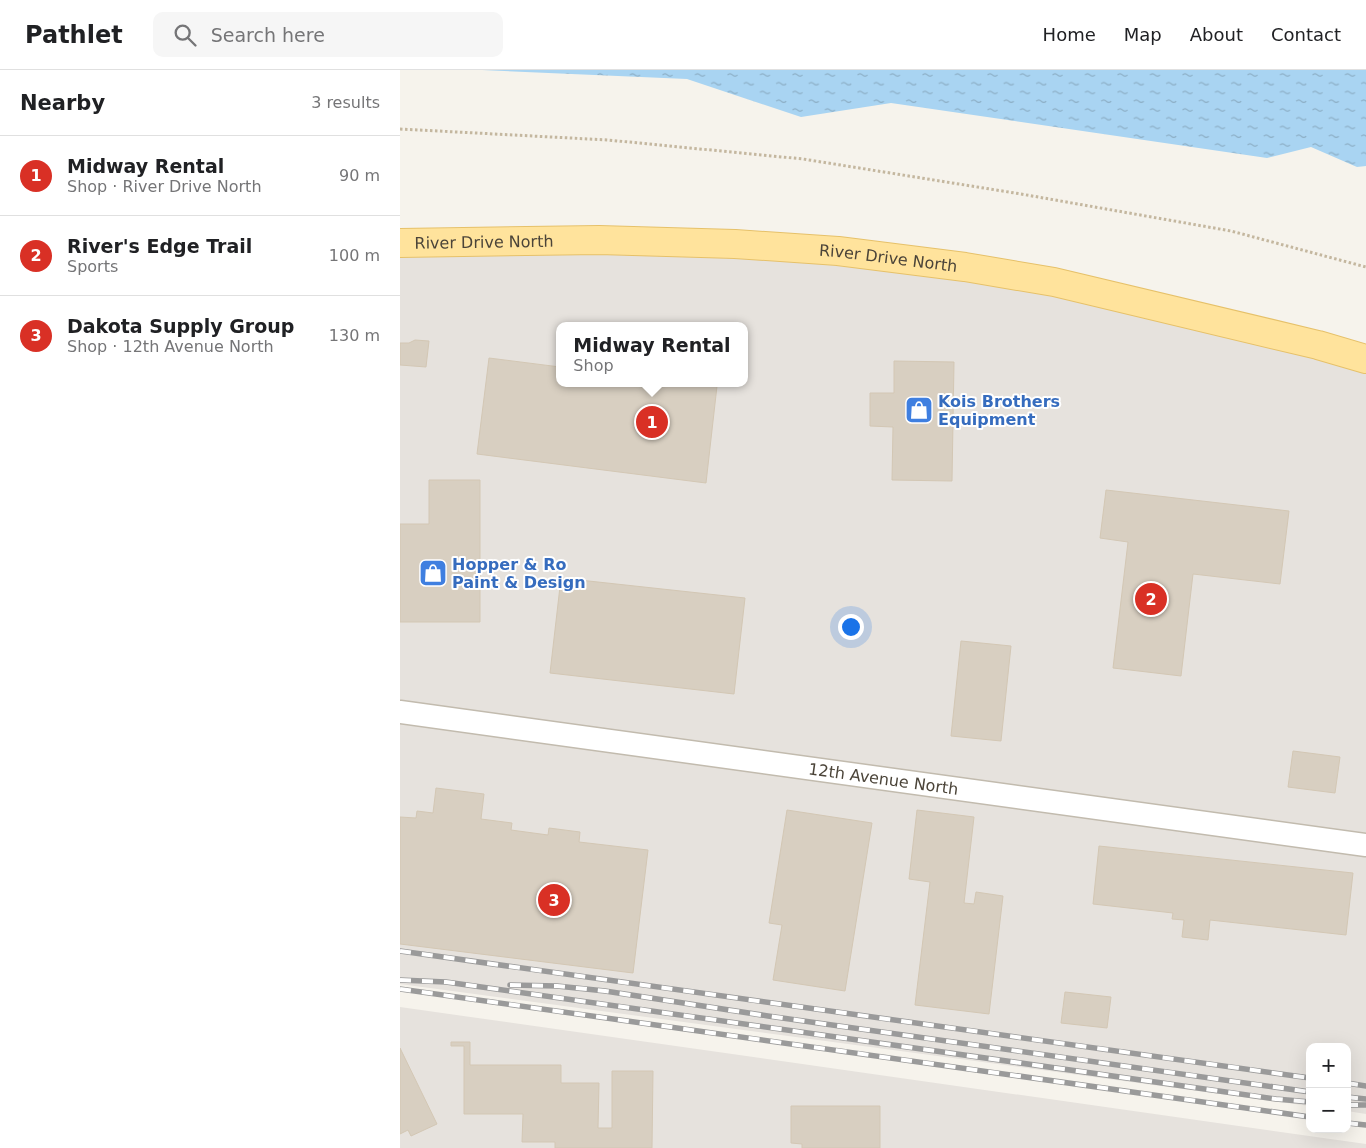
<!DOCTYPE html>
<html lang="en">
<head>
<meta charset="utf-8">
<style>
  body { margin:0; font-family:"DejaVu Sans",sans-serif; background:#f6f6f6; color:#202124 }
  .controls { position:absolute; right:15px; bottom:15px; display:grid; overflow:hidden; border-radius:10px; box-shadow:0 5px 20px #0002 }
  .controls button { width:45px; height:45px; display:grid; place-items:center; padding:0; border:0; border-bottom:1px solid #e0e0e0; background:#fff; color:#202124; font:25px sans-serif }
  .you { position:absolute; left:450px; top:556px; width:18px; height:18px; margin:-12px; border:4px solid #fff; border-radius:50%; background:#1a73e8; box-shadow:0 0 0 8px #1a73e833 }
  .badge { display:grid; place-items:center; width:32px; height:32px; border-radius:50%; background:#d93025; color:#fff; font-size:16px; font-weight:700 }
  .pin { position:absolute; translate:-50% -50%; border:2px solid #fff; box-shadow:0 1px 5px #0006 }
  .popup { position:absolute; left:156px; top:252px; width:192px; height:65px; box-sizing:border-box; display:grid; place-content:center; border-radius:10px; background:#fff; filter:drop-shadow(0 1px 4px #0005); font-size:16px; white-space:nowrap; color:#757577 }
  .popup b { font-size:19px; color:#202124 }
  .popup::after { content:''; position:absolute; left:50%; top:100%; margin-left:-10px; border:10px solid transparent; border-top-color:#fff }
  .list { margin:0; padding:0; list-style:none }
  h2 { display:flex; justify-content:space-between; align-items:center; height:65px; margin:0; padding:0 20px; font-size:21px }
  h2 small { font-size:16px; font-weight:400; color:#757577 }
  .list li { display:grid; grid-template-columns:32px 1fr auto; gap:15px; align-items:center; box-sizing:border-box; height:80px; padding:0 20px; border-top:1px solid #e0e0e0 }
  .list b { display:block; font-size:19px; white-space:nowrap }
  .list p { margin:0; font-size:16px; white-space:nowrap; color:#757577 }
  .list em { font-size:16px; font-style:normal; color:#757577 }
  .icon { flex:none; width:28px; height:28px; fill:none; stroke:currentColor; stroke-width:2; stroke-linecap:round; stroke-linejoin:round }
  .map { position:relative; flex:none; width:966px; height:1078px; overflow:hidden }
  header { display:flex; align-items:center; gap:30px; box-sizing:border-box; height:70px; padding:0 25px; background:#fff; border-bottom:1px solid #e0e0e0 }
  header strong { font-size:24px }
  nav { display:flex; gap:28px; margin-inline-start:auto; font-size:18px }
  .search { width:350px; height:45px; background:#f6f6f6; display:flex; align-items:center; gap:12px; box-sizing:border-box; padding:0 18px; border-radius:10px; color:#757577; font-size:19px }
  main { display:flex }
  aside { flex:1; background:#fff }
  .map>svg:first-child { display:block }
  .industrial { fill:#e6e2dd; fill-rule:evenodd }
  .water { fill:url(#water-ripples) }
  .building { fill:#d8cfc1; stroke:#d3c7b4 }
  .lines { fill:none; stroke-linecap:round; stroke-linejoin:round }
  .street-casing { stroke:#c2bbae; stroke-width:25 }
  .primary-casing { stroke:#e6c16a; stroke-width:30 }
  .path { stroke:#c4b79f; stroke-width:3; stroke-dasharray:2.5 2.5; stroke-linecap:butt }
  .street { stroke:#fff; stroke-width:22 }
  .primary { stroke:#ffe39c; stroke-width:28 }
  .rail-casing { stroke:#9a9a9a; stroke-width:5.5 }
  .rail { stroke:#fff; stroke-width:4; stroke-dasharray:11; stroke-linecap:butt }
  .labels { text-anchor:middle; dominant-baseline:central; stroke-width:4; stroke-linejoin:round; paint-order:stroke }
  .street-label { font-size:16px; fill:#4b4439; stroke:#fff }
  .shop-label { font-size:16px; font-weight:bold; fill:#366cbe; stroke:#fff; text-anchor:start }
</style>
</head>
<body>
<header>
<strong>Pathlet</strong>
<div class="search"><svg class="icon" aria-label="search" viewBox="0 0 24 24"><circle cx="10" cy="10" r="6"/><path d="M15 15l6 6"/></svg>Search here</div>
<nav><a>Home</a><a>Map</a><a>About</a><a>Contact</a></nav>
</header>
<main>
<aside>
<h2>Nearby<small>3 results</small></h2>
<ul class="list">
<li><span class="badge">1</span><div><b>Midway Rental</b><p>Shop · River Drive North</p></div><em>90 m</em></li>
<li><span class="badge">2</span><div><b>River's Edge Trail</b><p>Sports</p></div><em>100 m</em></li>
<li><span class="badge">3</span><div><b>Dakota Supply Group</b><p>Shop · 12th Avenue North</p></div><em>130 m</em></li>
</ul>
</aside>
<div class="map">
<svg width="966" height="1078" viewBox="0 0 966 1078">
  <defs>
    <pattern id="water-ripples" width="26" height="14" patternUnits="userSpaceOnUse" patternTransform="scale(1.25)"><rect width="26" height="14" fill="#a9d4f2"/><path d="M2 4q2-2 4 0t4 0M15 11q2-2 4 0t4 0" fill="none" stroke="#8caec5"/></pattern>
  </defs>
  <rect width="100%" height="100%" fill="#f6f3ec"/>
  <path class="industrial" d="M 0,173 L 438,181 L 966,290 L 966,1044 L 947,1041 L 947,977 L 910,977 L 910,1036 L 0,914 ZM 160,256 L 344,256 L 344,313 L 160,313 Z
    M 0,937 L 966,1074 L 966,1078 L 0,1078 Z"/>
  <path class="water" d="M 82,0 L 966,0 L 966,96 L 957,97 L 911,77 L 867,88 L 491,33 L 401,47 L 287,9 Z"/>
  <path class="building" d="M 15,270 L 29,271 L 26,297 L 0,295 L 0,273 L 9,273 Z
    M 89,288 L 160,297 L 160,313 L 292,313 L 317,316 L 306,413 L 77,384 Z
    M 494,291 L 554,292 L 552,411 L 492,410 L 493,357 L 470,356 L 470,323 L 494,323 Z
    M 29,410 L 80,410 L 80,552 L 0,552 L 0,454 L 29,454 Z
    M 706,420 L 889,441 L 880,514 L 793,504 L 781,606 L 713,598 L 728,472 L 700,468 Z
    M 161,508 L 345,528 L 334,624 L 150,603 Z
    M 561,571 L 611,576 L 601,671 L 551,666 Z
    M 893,681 L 940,687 L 935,723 L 888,717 Z
    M 36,718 L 84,724 L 81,749 L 112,753 L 111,760 L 148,765 L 149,758 L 180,762 L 179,772 L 248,780 L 233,903 L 0,874 L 0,747 L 16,748 L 17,741 L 33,743 Z
    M 387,740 L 472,753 L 445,921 L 373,910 L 382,855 L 369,853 Z
    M 517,740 L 574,747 L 564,833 L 574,834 L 576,822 L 603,826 L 589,944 L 515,935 L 530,812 L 509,809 Z
    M 699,776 L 953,803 L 946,865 L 810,850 L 808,870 L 782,867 L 784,850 L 772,849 L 773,843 L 693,834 Z
    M 665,922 L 711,927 L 707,958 L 661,953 Z
    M 51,972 L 70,972 L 70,995 L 161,995 L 161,1013 L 199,1013 L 198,1058 L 212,1058 L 212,1001 L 253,1001 L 252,1078 L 155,1078 L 155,1072 L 122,1072 L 123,1044 L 64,1044 L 64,976 L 51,976 Z
    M 0,978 L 37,1054 L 11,1066 L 8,1060 L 0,1064 Z
    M 391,1036 L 480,1036 L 480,1078 L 402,1078 L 402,1074 L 391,1073 Z"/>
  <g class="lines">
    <defs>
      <g id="street">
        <path id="s1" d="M 0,642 L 966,775"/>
      </g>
      <g id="primary">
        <path id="s2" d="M 0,173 L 199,170 L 335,174 L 438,181 L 565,197 L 654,212 L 918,275 L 966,289"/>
      </g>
    </defs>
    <use href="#street" class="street-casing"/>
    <use href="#primary" class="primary-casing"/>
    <path class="path" d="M 0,59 L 208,70 L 403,89 L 621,124 L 831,161 L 966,197"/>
    <use href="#street" class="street"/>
    <use href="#primary" class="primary"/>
    <defs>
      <path id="rail" d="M 0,881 L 910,1008
        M 0,910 L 46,912 L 876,1029 L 910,1032
        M 110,915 L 157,916 L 205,921 L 368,946 L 910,1022
        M 0,919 L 910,1047
        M 947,1013 L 966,1016
        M 947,1027 L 966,1029
        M 947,1035 L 966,1035
        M 947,1053 L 966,1055"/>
    </defs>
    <use href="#rail" class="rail-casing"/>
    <use href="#rail" class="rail"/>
  </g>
  <defs>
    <symbol id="shop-square" viewBox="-11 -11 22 22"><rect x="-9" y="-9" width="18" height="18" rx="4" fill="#3f7fe0" stroke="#fff"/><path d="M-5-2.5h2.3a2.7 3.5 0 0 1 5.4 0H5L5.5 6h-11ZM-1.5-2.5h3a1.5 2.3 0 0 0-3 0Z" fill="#fff"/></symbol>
  </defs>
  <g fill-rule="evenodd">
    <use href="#shop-square" x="503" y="324" width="32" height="32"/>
    <use href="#shop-square" x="17" y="487" width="32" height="32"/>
  </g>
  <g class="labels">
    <g class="street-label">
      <text stroke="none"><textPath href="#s2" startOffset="84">River Drive North</textPath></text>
      <text stroke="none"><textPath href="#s2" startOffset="489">River Drive North</textPath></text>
      <text stroke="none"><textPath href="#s1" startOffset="488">12th Avenue North</textPath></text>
    </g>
    <g class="shop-label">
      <text x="538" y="331">Kois Brothers<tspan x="538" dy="18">Equipment</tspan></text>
      <text x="52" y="494">Hopper &amp; Ro<tspan x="52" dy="18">Paint &amp; Design</tspan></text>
    </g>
  </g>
</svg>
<div class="controls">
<button>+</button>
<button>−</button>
</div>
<div class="you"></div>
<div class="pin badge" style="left:252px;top:352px">1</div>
<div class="popup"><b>Midway Rental</b>Shop</div>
<div class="pin badge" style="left:751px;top:529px">2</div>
<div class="pin badge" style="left:154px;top:830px">3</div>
</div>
</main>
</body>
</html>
